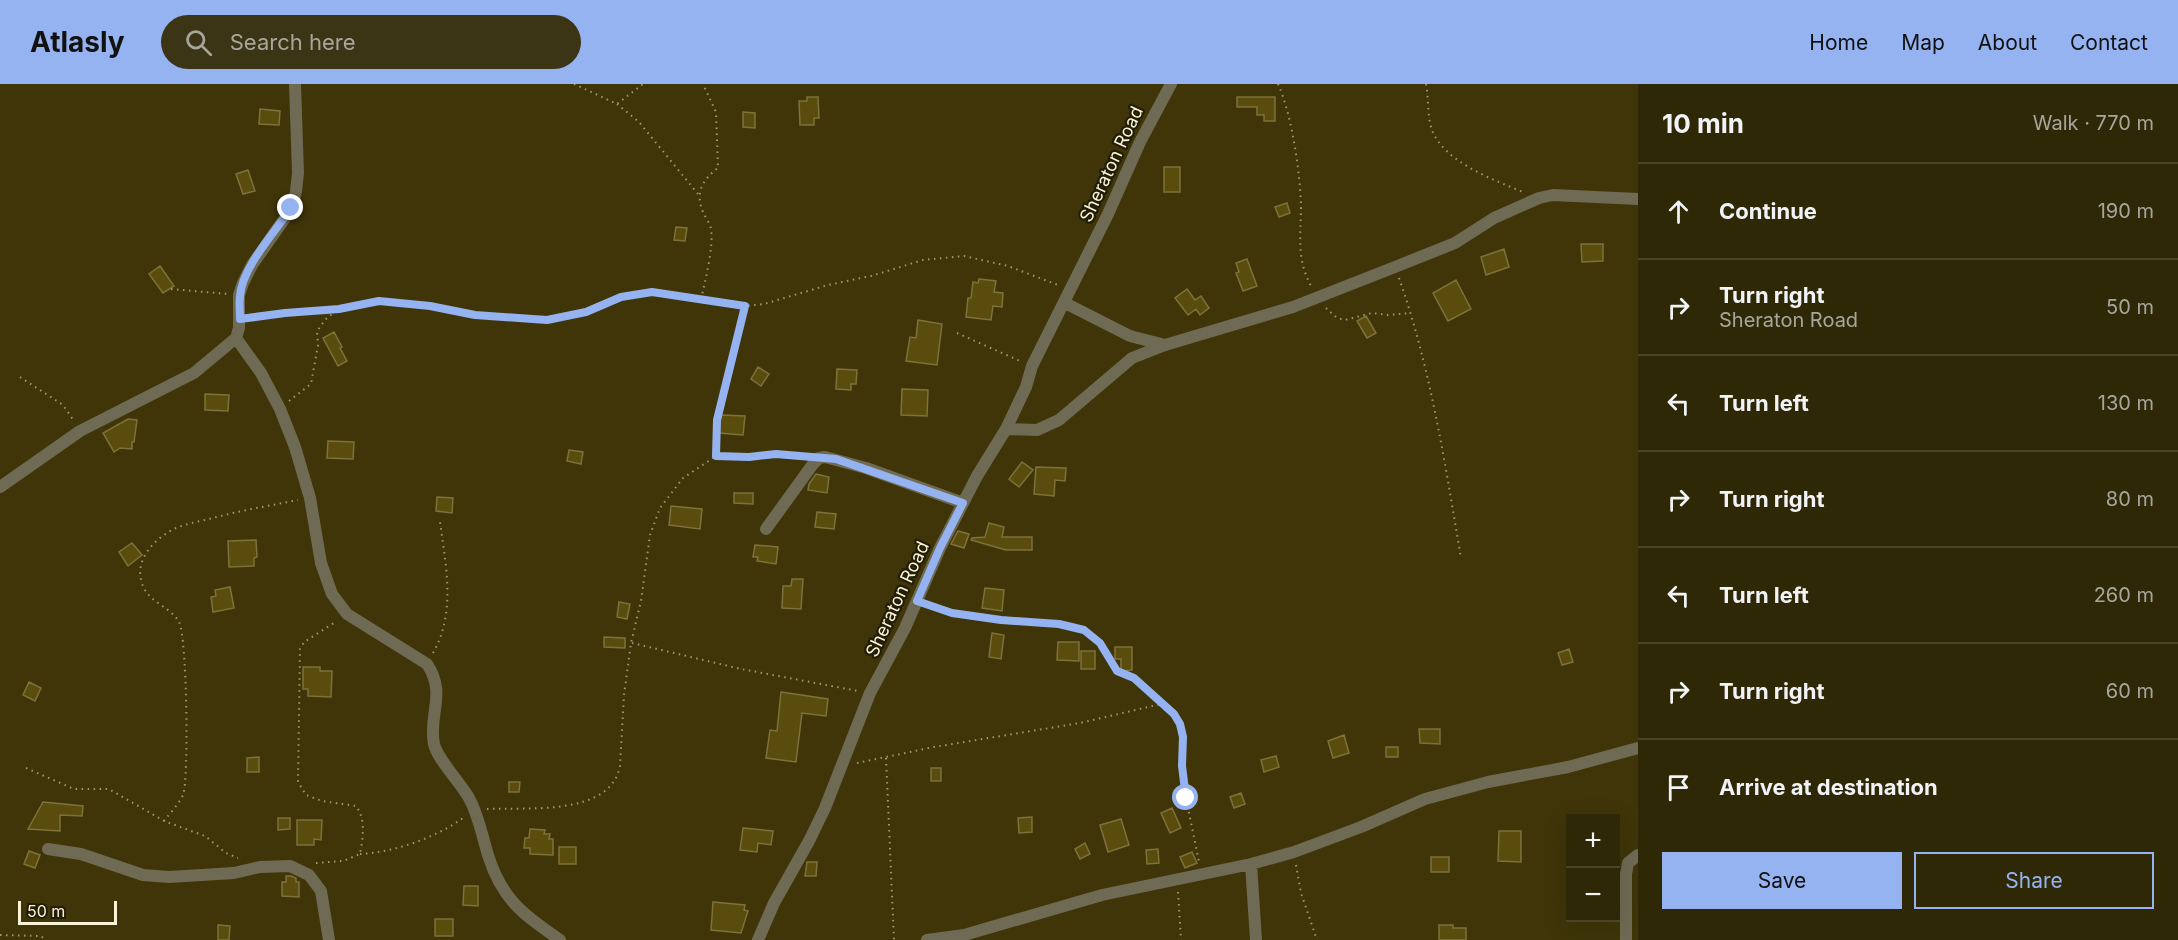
<!DOCTYPE html>
<html lang="en">
<head>
<meta charset="utf-8">
<style>
  body { margin:0; font-family:Inter,sans-serif; background:#3b3415; color:#f1f3f6 }
  .controls { position:absolute; right:18px; bottom:18px; display:grid; overflow:hidden; border-radius:0px; box-shadow:0 6px 24px #0002 }
  .controls button { width:54px; height:54px; display:grid; place-items:center; padding:0; border:0; border-bottom:2px solid #4a4428; background:#2f2807; color:#f1f3f6; font:30px sans-serif }
  .scale { position:absolute; left:18px; bottom:15px; width:99px; box-sizing:border-box; padding-left:6px; border:3px solid #faf3d7; border-top:0; font-size:16px; line-height:21px; white-space:nowrap; color:#faf3d7; -webkit-text-stroke:4px #221d06; paint-order:stroke }
  .stop { position:absolute; width:18px; height:18px; margin:-14px; border:4px solid #95b2f1; border-radius:50%; background:#fff }
  .stop.end { background:#95b2f1; border-color:#fff; box-shadow:0 2px 6px #0008 }
  .list { margin:0; padding:0; list-style:none }
  h2 { display:flex; justify-content:space-between; align-items:center; height:78px; margin:0; padding:0 24px; font-size:26px }
  h2 small { font-size:20px; font-weight:400; color:#a7a69b }
  .list li { display:grid; grid-template-columns:39px 1fr auto; gap:18px; align-items:center; box-sizing:border-box; height:96px; padding:0 24px; border-top:2px solid #4a4428 }
  .list b { display:block; font-size:22px; white-space:nowrap }
  .list p { margin:0; font-size:20px; white-space:nowrap; color:#a7a69b }
  .list em { font-size:20px; font-style:normal; color:#a7a69b }
  .actions { display:flex; gap:12px; padding:18px 24px }
  .actions a { flex:1; padding:14px 0; border:2px solid #95b2f1; border-radius:0px; text-align:center; font-size:21px; color:#95b2f1 }
  .actions .main { background:#95b2f1; color:#111 }
  .icon { flex:none; width:33px; height:33px; fill:none; stroke:currentColor; stroke-width:2; stroke-linecap:round; stroke-linejoin:round }
  .map { position:relative; flex:none; width:1638px; height:856px; overflow:hidden }
  header { display:flex; align-items:center; gap:36px; box-sizing:border-box; height:84px; padding:0 30px; background:#95b2f1; color:#111 }
  header strong { font-size:28px }
  nav { display:flex; gap:33px; margin-inline-start:auto; font-size:21px }
  .search { width:420px; height:54px; background:#3b3415; display:flex; align-items:center; gap:15px; box-sizing:border-box; padding:0 21px; border-radius:33px; color:#a7a69b; font-size:22px }
  main { display:flex }
  aside { flex:1; background:#2f2807 }
  .map>svg:first-child { display:block }
  .building { fill:#5a4c0d; stroke:#7e713a; stroke-width:1.5 }
  .lines { fill:none; stroke-linecap:round; stroke-linejoin:round }
  .path { stroke:#a09874; stroke-width:2; stroke-dasharray:1.5 4.5; stroke-linecap:butt }
  .street { stroke:#6f6a53; stroke-width:12 }
  .route { stroke:#95b2f1; stroke-width:8 }
  .labels { text-anchor:middle; dominant-baseline:central; stroke-width:4.5; stroke-linejoin:round; paint-order:stroke }
  .street-label { font-size:18px; fill:#faf3d7; stroke:#221d06 }
</style>
</head>
<body>
<header>
<strong>Atlasly</strong>
<div class="search"><svg class="icon" aria-label="search" viewBox="0 0 24 24"><circle cx="10" cy="10" r="6"/><path d="M15 15l6 6"/></svg>Search here</div>
<nav><a>Home</a><a>Map</a><a>About</a><a>Contact</a></nav>
</header>
<main>
<div class="map">
<svg width="1638" height="856" viewBox="0 0 1638 856">
  <rect width="100%" height="100%" fill="#3f3509"/>
  <path class="building" d="M 807,13 L 818,13 L 819,34 L 814,34 L 814,41 L 800,41 L 799,17 L 807,17 Z
    M 1237,13 L 1275,13 L 1275,37 L 1264,37 L 1264,31 L 1257,31 L 1257,23 L 1237,23 Z
    M 260,25 L 280,27 L 279,41 L 259,40 Z
    M 743,28 L 755,29 L 755,44 L 743,43 Z
    M 1164,83 L 1180,83 L 1180,108 L 1164,108 Z
    M 248,86 L 255,107 L 243,110 L 236,90 Z
    M 1287,119 L 1290,129 L 1279,133 L 1275,123 Z
    M 676,143 L 687,144 L 685,157 L 674,156 Z
    M 1581,160 L 1603,160 L 1603,177 L 1582,178 Z
    M 1504,165 L 1509,183 L 1486,191 L 1481,173 Z
    M 1247,175 L 1257,202 L 1243,207 L 1236,189 L 1239,188 L 1236,179 Z
    M 160,182 L 174,202 L 163,209 L 149,190 Z
    M 979,195 L 996,197 L 994,208 L 1003,209 L 1002,223 L 993,222 L 991,236 L 966,233 L 968,214 L 971,214 L 973,198 L 978,199 Z
    M 1456,196 L 1471,225 L 1448,237 L 1433,209 Z
    M 1187,205 L 1195,216 L 1201,212 L 1209,224 L 1200,231 L 1196,225 L 1188,231 L 1175,214 Z
    M 1366,232 L 1376,249 L 1367,254 L 1357,237 Z
    M 918,236 L 942,240 L 937,281 L 906,277 L 910,253 L 916,254 Z
    M 334,248 L 342,263 L 340,264 L 347,277 L 338,282 L 323,254 Z
    M 758,283 L 769,290 L 761,302 L 751,295 Z
    M 837,285 L 857,286 L 856,300 L 851,300 L 851,306 L 836,305 Z
    M 902,305 L 928,306 L 927,332 L 901,331 Z
    M 205,310 L 229,311 L 228,327 L 205,326 Z
    M 721,331 L 745,332 L 743,351 L 719,349 Z
    M 128,335 L 137,336 L 134,358 L 132,358 L 132,365 L 120,364 L 114,368 L 103,349 Z
    M 328,357 L 354,358 L 353,375 L 327,374 Z
    M 569,366 L 583,368 L 581,380 L 567,377 Z
    M 1022,378 L 1033,386 L 1019,403 L 1009,395 Z
    M 1036,383 L 1066,384 L 1065,397 L 1055,396 L 1054,412 L 1034,410 Z
    M 816,390 L 829,393 L 827,409 L 808,406 L 809,400 Z
    M 734,409 L 753,409 L 753,420 L 734,419 Z
    M 437,413 L 453,414 L 452,429 L 436,427 Z
    M 671,422 L 702,425 L 700,445 L 669,441 Z
    M 817,428 L 836,430 L 834,445 L 815,443 Z
    M 989,439 L 1004,443 L 1002,453 L 1032,453 L 1032,466 L 1006,466 L 971,456 L 972,454 L 985,453 Z
    M 958,447 L 969,450 L 964,464 L 951,460 Z
    M 256,456 L 257,473 L 254,474 L 254,482 L 229,483 L 228,457 Z
    M 132,459 L 142,471 L 128,482 L 119,468 Z
    M 755,461 L 778,463 L 776,480 L 757,477 L 758,473 L 753,473 Z
    M 792,495 L 803,495 L 801,525 L 782,524 L 783,502 L 791,502 Z
    M 230,503 L 234,524 L 213,528 L 211,513 L 216,512 L 215,506 Z
    M 985,504 L 1004,506 L 1002,527 L 982,524 Z
    M 619,518 L 630,520 L 627,535 L 617,533 Z
    M 992,549 L 1004,551 L 1001,575 L 989,573 Z
    M 604,553 L 625,554 L 625,564 L 604,563 Z
    M 1058,558 L 1079,558 L 1079,577 L 1057,576 Z
    M 1115,563 L 1132,563 L 1132,586 L 1121,587 L 1121,575 L 1115,575 Z
    M 1569,565 L 1573,578 L 1562,581 L 1558,569 Z
    M 1081,567 L 1095,567 L 1095,585 L 1081,585 Z
    M 303,583 L 320,583 L 320,587 L 332,587 L 331,613 L 308,612 L 308,605 L 303,605 Z
    M 29,598 L 41,604 L 35,617 L 23,611 Z
    M 781,608 L 828,615 L 826,632 L 802,629 L 796,678 L 766,674 L 770,646 L 777,647 Z
    M 1419,645 L 1440,645 L 1440,660 L 1420,659 Z
    M 1344,651 L 1349,669 L 1333,674 L 1328,657 Z
    M 1386,663 L 1398,663 L 1398,673 L 1386,673 Z
    M 1276,672 L 1279,683 L 1264,688 L 1261,676 Z
    M 259,673 L 259,688 L 247,688 L 247,674 Z
    M 931,684 L 941,684 L 941,697 L 931,697 Z
    M 509,698 L 520,698 L 519,708 L 509,708 Z
    M 1241,709 L 1245,720 L 1234,724 L 1230,713 Z
    M 43,718 L 83,722 L 82,732 L 60,731 L 60,747 L 28,745 Z
    M 1172,724 L 1181,744 L 1170,749 L 1161,729 Z
    M 1032,733 L 1032,748 L 1019,749 L 1018,734 Z
    M 278,734 L 290,734 L 290,745 L 278,746 Z
    M 1121,735 L 1129,761 L 1108,768 L 1100,741 Z
    M 297,736 L 322,736 L 321,756 L 314,755 L 314,761 L 297,761 Z
    M 743,744 L 773,747 L 771,761 L 758,759 L 757,768 L 740,766 Z
    M 530,745 L 545,746 L 544,750 L 550,750 L 549,755 L 553,755 L 553,771 L 530,770 L 530,764 L 524,764 L 525,754 L 529,754 Z
    M 1499,747 L 1521,747 L 1521,778 L 1498,777 Z
    M 1085,759 L 1090,770 L 1080,775 L 1075,765 Z
    M 559,763 L 576,763 L 576,780 L 559,780 Z
    M 1158,765 L 1159,779 L 1147,780 L 1146,766 Z
    M 29,767 L 40,771 L 35,784 L 24,780 Z
    M 1192,768 L 1197,779 L 1185,784 L 1180,773 Z
    M 1431,773 L 1449,773 L 1449,788 L 1431,788 Z
    M 807,778 L 817,778 L 816,792 L 805,792 Z
    M 286,792 L 291,792 L 296,794 L 296,798 L 299,798 L 299,813 L 282,812 L 282,798 L 286,798 Z
    M 464,802 L 478,802 L 478,822 L 463,821 Z
    M 713,818 L 745,821 L 744,826 L 748,827 L 741,849 L 711,846 Z
    M 435,835 L 453,835 L 453,852 L 435,852 Z
    M 218,841 L 230,842 L 229,856 L 218,856 Z
    M 1439,841 L 1453,841 L 1453,844 L 1466,844 L 1466,856 L 1439,856 Z"/>
  <g class="lines">
    <path class="path" d="M 574,0 L 617,20 L 643,0
      M 1278,0 C 1292,31 1300,88 1301,122 C 1301,152 1296,174 1311,202
      M 1426,0 C 1429,15 1427,32 1432,46 C 1444,78 1494,96 1523,108
      M 617,20 L 639,38 L 698,110
      M 1399,194 C 1431,285 1445,380 1461,474
      M 171,205 L 228,210
      M 701,215 C 705,199 714,161 711,145 C 710,139 705,133 703,128 C 695,109 702,96 718,84 L 716,28 L 703,0
      M 1326,224 L 1337,234 L 1345,236 L 1372,229 L 1388,231 L 1411,229
      M 252,233 L 339,225 L 379,217 L 430,222 L 475,231 L 547,236 L 586,228 L 621,213 L 652,208 L 745,222 L 764,220 L 828,201 L 871,192 L 923,176 L 964,172 L 1008,182 L 1058,201
      M 957,249 L 1020,277
      M 20,293 L 63,321 L 74,337
      M 289,317 L 311,300 L 318,261 L 317,247 L 326,235 L 337,226
      M 716,371 L 717,337 L 745,222
      M 928,521 L 952,529 L 973,532 L 1059,540 L 1084,547 L 1099,559 L 1117,587 L 1134,594 L 1174,630 L 1180,640 L 1183,653 L 1182,682 L 1186,714 L 1199,778
      M 632,559 L 741,585 L 858,607
      M 433,569 C 456,529 446,482 440,438
      M 886,674 L 894,856
      M 857,679 L 934,663 L 1080,639 L 1161,620
      M 26,684 L 74,705 L 109,705 L 164,737 L 205,752 L 226,769 L 238,774
      M 487,725 C 527,723 610,733 620,682 L 624,611 L 631,559 L 641,517 L 650,451 L 660,424 L 683,394 L 716,372 L 749,373 L 776,370 L 804,373
      M 164,737 C 170,729 179,720 183,711 C 189,696 187,551 179,538 C 170,522 147,518 142,499 C 134,476 154,455 174,445 C 184,440 197,438 209,435 C 238,427 268,422 298,416
      M 360,770 C 395,768 435,754 463,734
      M 316,779 L 343,777 L 360,770 C 363,754 366,735 356,722 L 322,717 L 306,711 L 298,698 L 300,565 L 304,558 L 337,537
      M 1296,781 L 1301,809 L 1317,856
      M 1178,808 L 1181,856
      M 0,851 L 40,852 L 47,856"/>
    <path class="street" d="M 1065,219 L 1130,252 L 1165,261
      M 236,254 L 261,289 L 280,325 L 295,363 L 310,414 L 321,479 L 332,510 L 347,530 L 427,580 C 447,610 428,630 434,660 C 437,675 461,699 469,714 C 479,732 482,752 488,771 C 502,816 523,830 560,856
      M 1006,345 L 1037,346 L 1059,336 L 1132,274 L 1165,261 L 1293,223 L 1395,183 L 1455,159 L 1494,134 L 1539,114 L 1553,111 L 1638,115
      M 0,403 L 80,347 L 194,289 L 236,254 L 239,244 L 239,211 L 243,199 L 252,181 L 292,124 L 296,107 L 298,89 L 295,0
      M 766,445 L 813,380 L 819,374 L 825,373 L 866,384 L 963,419
      M 48,765 L 81,770 L 143,791 L 169,793 L 234,789 L 260,783 L 290,782 L 309,791 L 321,807 L 329,856
      M 1251,780 L 1256,856
      M 758,856 L 774,819 L 809,757 L 825,724 L 870,609 L 905,544 L 940,464 L 977,392 L 1006,345 L 1026,303 L 1032,282 L 1108,130 L 1140,58 L 1171,0
      M 927,856 L 964,851 L 1102,811 L 1251,780 L 1294,768 L 1361,743 L 1425,715 L 1488,698 L 1568,683 L 1638,664
      M 1626,856 L 1626,790 L 1628,779 L 1638,771"/>
  </g>
  <g class="lines">
    <path class="route" d="M 291,124 C 276,147 242,183 240,212 C 239,219 240,227 240,235 L 285,229 L 339,225 L 379,217 L 430,222 L 475,231 L 547,236 L 586,228 L 621,213 L 652,208 L 745,222 L 717,336 L 716,372 L 749,373 L 776,370 L 836,375 L 963,419 L 940,464 L 917,517 L 952,529 L 1001,536 L 1059,540 L 1084,546 L 1100,559 L 1117,587 L 1134,594 L 1174,630 L 1180,640 L 1183,653 L 1182,682 L 1186,714"/>
  </g>
  <g class="labels">
    <g class="street-label">
      <text transform="translate(1111 80) rotate(-65)">Sheraton Road</text>
      <text transform="translate(897 515) rotate(-65)">Sheraton Road</text>
    </g>
  </g>
</svg>
<div class="controls">
<button>+</button>
<button>−</button>
</div>
<div class="scale">50 m</div>
<div class="stop" style="left:1186px;top:714px"></div>
<div class="stop end" style="left:291px;top:124px"></div>
</div>
<aside>
<h2>10 min<small>Walk · 770 m</small></h2>
<ul class="list">
<li><svg class="icon" aria-label="ahead" viewBox="0 0 24 24"><path d="M12 20V5M6 11l6-6 6 6"/></svg><div><b>Continue</b></div><em>190 m</em></li>
<li><svg class="icon" aria-label="right" viewBox="0 0 24 24"><path d="M7 20v-9h11M14 6l5 5-5 5"/></svg><div><b>Turn right</b><p>Sheraton Road</p></div><em>50 m</em></li>
<li><svg class="icon" aria-label="left" viewBox="0 0 24 24"><path d="M17 20v-9H6M10 6l-5 5 5 5"/></svg><div><b>Turn left</b></div><em>130 m</em></li>
<li><svg class="icon" aria-label="right" viewBox="0 0 24 24"><path d="M7 20v-9h11M14 6l5 5-5 5"/></svg><div><b>Turn right</b></div><em>80 m</em></li>
<li><svg class="icon" aria-label="left" viewBox="0 0 24 24"><path d="M17 20v-9H6M10 6l-5 5 5 5"/></svg><div><b>Turn left</b></div><em>260 m</em></li>
<li><svg class="icon" aria-label="right" viewBox="0 0 24 24"><path d="M7 20v-9h11M14 6l5 5-5 5"/></svg><div><b>Turn right</b></div><em>60 m</em></li>
<li><svg class="icon" aria-label="arrive" viewBox="0 0 24 24"><path d="M6 21V4h12l-3 4 3 4H6"/></svg><div><b>Arrive at destination</b></div></li>
</ul>
<div class="actions"><a class="main">Save</a><a>Share</a></div>
</aside>
</main>
</body>
</html>
